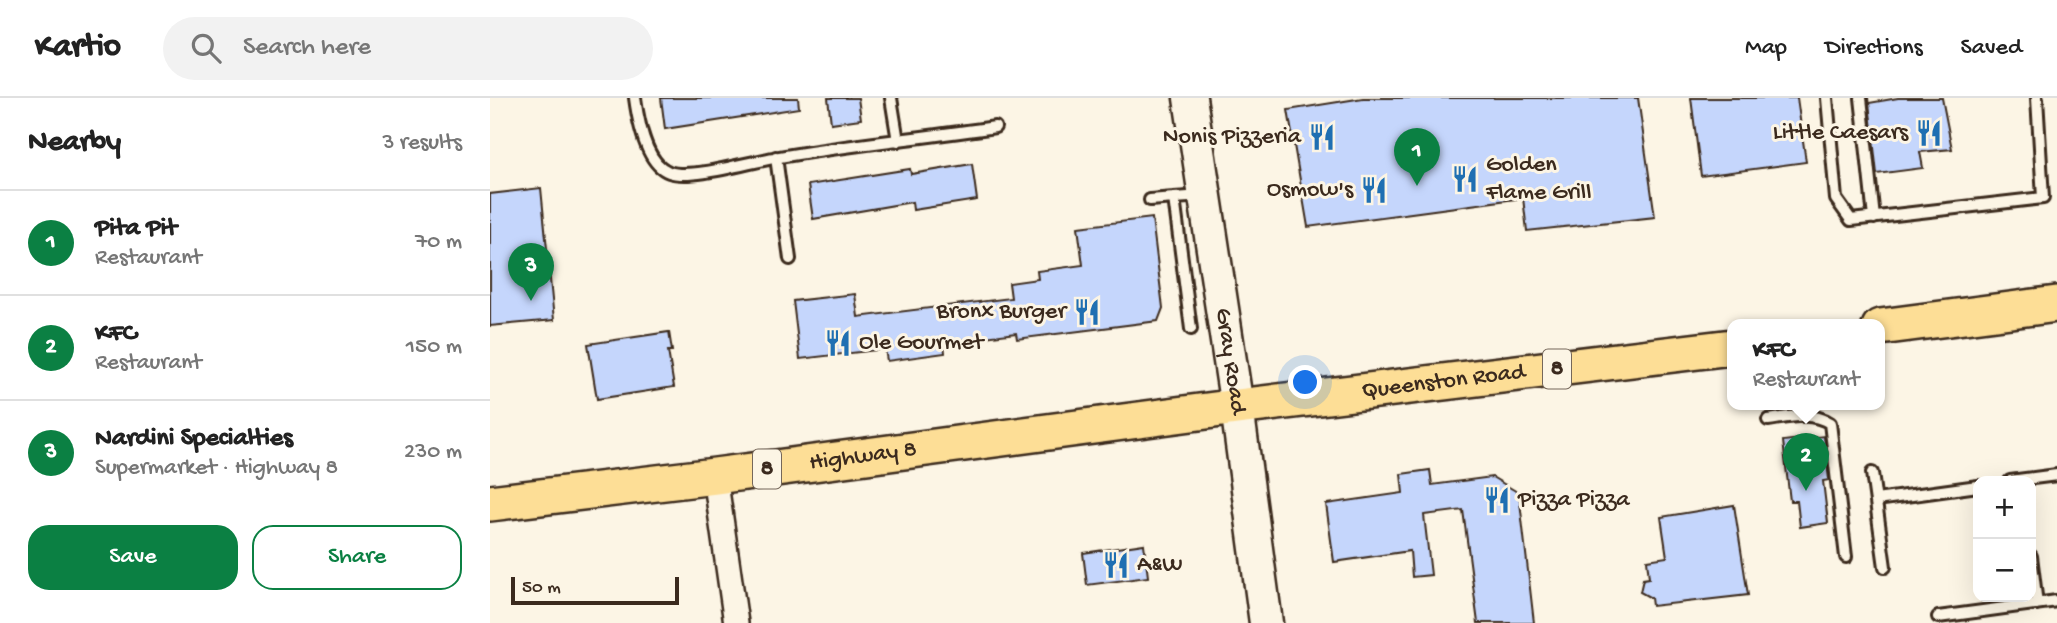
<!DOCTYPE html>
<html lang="en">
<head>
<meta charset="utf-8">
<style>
  body { margin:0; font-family:"Gochi Hand",sans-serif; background:#f2f2f2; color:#222 }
  .controls { position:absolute; right:21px; bottom:21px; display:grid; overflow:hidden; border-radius:14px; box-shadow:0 7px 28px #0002 }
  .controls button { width:63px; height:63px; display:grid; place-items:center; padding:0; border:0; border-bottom:2px solid #e0e0e0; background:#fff; color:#222; font:35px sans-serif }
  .scale { position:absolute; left:21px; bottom:18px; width:168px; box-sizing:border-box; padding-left:7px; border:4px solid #3b2a1e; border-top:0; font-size:19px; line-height:24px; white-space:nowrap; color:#3b2a1e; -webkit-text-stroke:5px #fcf5e5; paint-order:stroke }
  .you { position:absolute; left:816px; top:285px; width:24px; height:24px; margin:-18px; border:5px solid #fff; border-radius:50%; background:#1a73e8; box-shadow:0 0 0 10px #1a73e833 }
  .badge { display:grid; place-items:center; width:46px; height:46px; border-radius:50%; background:#0b8043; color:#fff; font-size:23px; font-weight:700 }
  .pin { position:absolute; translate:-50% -58px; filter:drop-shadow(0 2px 4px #0008) }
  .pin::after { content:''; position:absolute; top:37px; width:24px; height:21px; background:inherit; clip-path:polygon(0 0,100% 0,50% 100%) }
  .popup { position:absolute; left:1237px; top:221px; width:158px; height:91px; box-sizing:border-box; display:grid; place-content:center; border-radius:14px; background:#fff; filter:drop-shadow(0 2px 5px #0005); font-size:23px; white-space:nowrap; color:#767676 }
  .popup b { font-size:26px; color:#222 }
  .popup::after { content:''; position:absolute; left:50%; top:100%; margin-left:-14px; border:14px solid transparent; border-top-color:#fff }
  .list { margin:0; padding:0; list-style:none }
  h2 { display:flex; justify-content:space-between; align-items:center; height:91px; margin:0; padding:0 28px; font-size:30px }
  h2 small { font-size:23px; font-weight:400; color:#767676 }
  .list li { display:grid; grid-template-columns:46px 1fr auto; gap:21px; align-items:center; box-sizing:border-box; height:105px; padding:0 28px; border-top:2px solid #e0e0e0 }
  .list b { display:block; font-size:26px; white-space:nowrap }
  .list p { margin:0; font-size:23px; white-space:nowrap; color:#767676 }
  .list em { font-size:23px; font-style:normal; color:#767676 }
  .actions { display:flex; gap:14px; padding:21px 28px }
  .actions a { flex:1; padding:16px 0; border:2px solid #0b8043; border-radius:21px; text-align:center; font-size:24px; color:#0b8043 }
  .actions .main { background:#0b8043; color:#fff }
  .icon { flex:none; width:38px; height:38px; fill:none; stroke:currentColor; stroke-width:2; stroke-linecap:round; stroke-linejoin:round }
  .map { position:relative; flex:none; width:1567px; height:525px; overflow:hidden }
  header { display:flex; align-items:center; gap:42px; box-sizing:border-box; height:98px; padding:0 35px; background:#fff; border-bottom:2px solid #e0e0e0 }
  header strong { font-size:33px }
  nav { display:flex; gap:38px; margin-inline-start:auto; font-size:24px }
  .search { width:490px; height:63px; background:#f2f2f2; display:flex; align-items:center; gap:18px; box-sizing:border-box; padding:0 24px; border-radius:38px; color:#767676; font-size:26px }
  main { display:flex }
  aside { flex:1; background:#fff }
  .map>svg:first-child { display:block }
  .building { fill:#c5d6fc; stroke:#3b2a1e; stroke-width:2 }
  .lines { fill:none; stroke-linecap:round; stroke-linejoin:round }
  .lane-casing { stroke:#3b2a1e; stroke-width:16 }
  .street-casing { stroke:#3b2a1e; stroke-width:28 }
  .secondary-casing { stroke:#3b2a1e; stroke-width:37 }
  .primary-casing { stroke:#3b2a1e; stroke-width:40 }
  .lane { stroke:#fcf5e5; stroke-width:10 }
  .street { stroke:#fcf5e5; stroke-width:23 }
  .secondary { stroke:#fcf5e5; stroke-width:32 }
  .primary { stroke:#fdde96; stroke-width:35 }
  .labels { text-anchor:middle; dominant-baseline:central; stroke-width:6; stroke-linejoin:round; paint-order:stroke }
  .shield { fill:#fcf5e5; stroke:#75675a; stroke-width:2 }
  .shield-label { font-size:23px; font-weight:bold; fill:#3b2a1e }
  .poi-label { font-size:24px; fill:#3b2a1e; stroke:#fcf5e5; text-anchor:end }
  .street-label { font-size:24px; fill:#3b2a1e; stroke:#fcf5e5 }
</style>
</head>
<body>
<header>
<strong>Kartio</strong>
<div class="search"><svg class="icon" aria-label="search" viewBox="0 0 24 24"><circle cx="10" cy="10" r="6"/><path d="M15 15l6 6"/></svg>Search here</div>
<nav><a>Map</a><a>Directions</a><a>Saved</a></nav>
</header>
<main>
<aside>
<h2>Nearby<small>3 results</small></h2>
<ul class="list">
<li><span class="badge">1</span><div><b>Pita Pit</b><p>Restaurant</p></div><em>70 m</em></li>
<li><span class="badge">2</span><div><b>KFC</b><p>Restaurant</p></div><em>150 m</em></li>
<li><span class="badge">3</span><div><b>Nardini Specialties</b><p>Supermarket · Highway 8</p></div><em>230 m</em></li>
</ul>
<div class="actions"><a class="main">Save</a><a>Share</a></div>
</aside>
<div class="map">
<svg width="1567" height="525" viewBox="0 0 1567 525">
  <rect width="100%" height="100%" fill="#fcf5e5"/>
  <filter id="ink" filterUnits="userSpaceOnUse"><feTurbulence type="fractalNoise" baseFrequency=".0143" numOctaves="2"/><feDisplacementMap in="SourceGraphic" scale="14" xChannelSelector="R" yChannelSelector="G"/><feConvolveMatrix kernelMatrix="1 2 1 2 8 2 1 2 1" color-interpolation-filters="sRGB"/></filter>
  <g filter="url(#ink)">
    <path class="building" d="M 171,0 L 308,0 L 309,10 L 175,31 Z
      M 338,0 L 368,0 L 371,21 L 341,25 Z
      M 873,0 L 1148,0 L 1165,119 L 1037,133 L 1033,100 L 818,129 L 798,12 Z
      M 1201,0 L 1307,0 L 1316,64 L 1211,78 Z
      M 1408,0 L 1452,0 L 1462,51 L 1430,54 L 1433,70 L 1387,76 L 1379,5 Z
      M 482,66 L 487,102 L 423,112 L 422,104 L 323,121 L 318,87 L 420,71 L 421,76 Z
      M 51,90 L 64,222 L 0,228 L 0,96 Z
      M 662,120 L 673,210 L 668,223 L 527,241 L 526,235 L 454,244 L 455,255 L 397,263 L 395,251 L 310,261 L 303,203 L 365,196 L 368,219 L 521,200 L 519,185 L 548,181 L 547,173 L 593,167 L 588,129 Z
      M 179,234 L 182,253 L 178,253 L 184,289 L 107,301 L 98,246 Z
      M 1334,338 L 1339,382 L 1333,383 L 1338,425 L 1310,429 L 1307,403 L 1300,403 L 1293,343 Z
      M 940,372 L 942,387 L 1002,379 L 1029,395 L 1044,525 L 988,525 L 973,412 L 934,417 L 941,477 L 922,479 L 920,453 L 844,464 L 836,406 L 913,395 L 911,376 Z
      M 1244,407 L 1258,497 L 1162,508 L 1161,500 L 1150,494 L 1153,481 L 1159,480 L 1157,462 L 1177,459 L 1171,419 Z
      M 654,446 L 658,479 L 597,487 L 593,455 Z"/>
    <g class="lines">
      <defs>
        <path id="lane" d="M 145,0 C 148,22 156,66 179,74 C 201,82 259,64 284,60 C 357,47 432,40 505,29
          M 401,0 L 408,43
          M 1337,0 L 1346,101 L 1361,122 L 1553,100 L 1547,0
          M 1371,0 L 1384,120
          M 286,59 L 300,161
          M 660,102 L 684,100
          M 701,231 L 684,100 L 713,98
          M 1278,322 C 1300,319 1320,313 1340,325 L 1356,459
          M 1382,375 L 1395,469
          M 1520,383 L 1567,377
          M 1386,402 L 1488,388
          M 1541,458 L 1547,506
          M 1448,519 L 1567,503"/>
        <path id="street" d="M 225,378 L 246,525"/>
        <g id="secondary">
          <path id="s1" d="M 700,0 L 747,309 L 776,525"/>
        </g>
        <g id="primary">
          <path d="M 1390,229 L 1567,206"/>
          <path id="s2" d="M 0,405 L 225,378 L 747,309 L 1242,249"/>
        </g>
      </defs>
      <use href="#lane" class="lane-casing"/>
      <use href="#street" class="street-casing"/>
      <use href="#secondary" class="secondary-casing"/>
      <use href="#primary" class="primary-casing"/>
      <use href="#lane" class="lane"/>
      <use href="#street" class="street"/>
      <use href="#secondary" class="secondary"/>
      <use href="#primary" class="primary"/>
    </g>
  </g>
  <defs>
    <symbol id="restaurant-bare" viewBox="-9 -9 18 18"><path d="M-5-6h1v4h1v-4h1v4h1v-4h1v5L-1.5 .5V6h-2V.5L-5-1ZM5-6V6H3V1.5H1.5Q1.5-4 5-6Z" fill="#1f6fb2" stroke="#fcf5e5" stroke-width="2.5" paint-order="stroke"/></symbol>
  </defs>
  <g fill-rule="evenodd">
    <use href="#restaurant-bare" x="1420" y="16" width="38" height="38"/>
    <use href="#restaurant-bare" x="813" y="20" width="38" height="38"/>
    <use href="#restaurant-bare" x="956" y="62" width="38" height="38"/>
    <use href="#restaurant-bare" x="865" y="73" width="38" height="38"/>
    <use href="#restaurant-bare" x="578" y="195" width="38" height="38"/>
    <use href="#restaurant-bare" x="329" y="226" width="38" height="38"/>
    <use href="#restaurant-bare" x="988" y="383" width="38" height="38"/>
    <use href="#restaurant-bare" x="607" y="448" width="38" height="38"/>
  </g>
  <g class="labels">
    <g class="shield">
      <rect x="1053" y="251.5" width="28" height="39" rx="5"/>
      <rect x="263" y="351.5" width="28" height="39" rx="5"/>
    </g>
    <g class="shield-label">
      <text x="1067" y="271">8</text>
      <text x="277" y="371">8</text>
    </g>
    <g class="poi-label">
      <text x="1418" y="35">Little Caesars</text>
      <text x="811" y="39">Nonis Pizzeria</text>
      <text x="996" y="67" text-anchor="start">Golden<tspan x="996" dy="28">Flame Grill</tspan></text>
      <text x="863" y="92">Osmow's</text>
      <text x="576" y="214">Bronx Burger</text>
      <text x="369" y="245" text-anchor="start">Ole Gourmet</text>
      <text x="1028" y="402" text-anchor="start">Pizza Pizza</text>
      <text x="647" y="467" text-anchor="start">A&amp;W</text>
    </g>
    <g class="street-label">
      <text stroke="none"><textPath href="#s1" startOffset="266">Gray Road</textPath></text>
      <text stroke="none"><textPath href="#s2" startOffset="961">Queenston Road</textPath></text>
      <text stroke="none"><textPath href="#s2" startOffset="376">Highway 8</textPath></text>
    </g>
  </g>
</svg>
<div class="controls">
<button>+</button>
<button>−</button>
</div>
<div class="scale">50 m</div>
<div class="you"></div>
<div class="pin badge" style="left:927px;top:88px">1</div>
<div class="pin badge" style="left:1316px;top:393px">2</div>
<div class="popup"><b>KFC</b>Restaurant</div>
<div class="pin badge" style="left:41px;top:203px">3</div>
</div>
</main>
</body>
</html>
